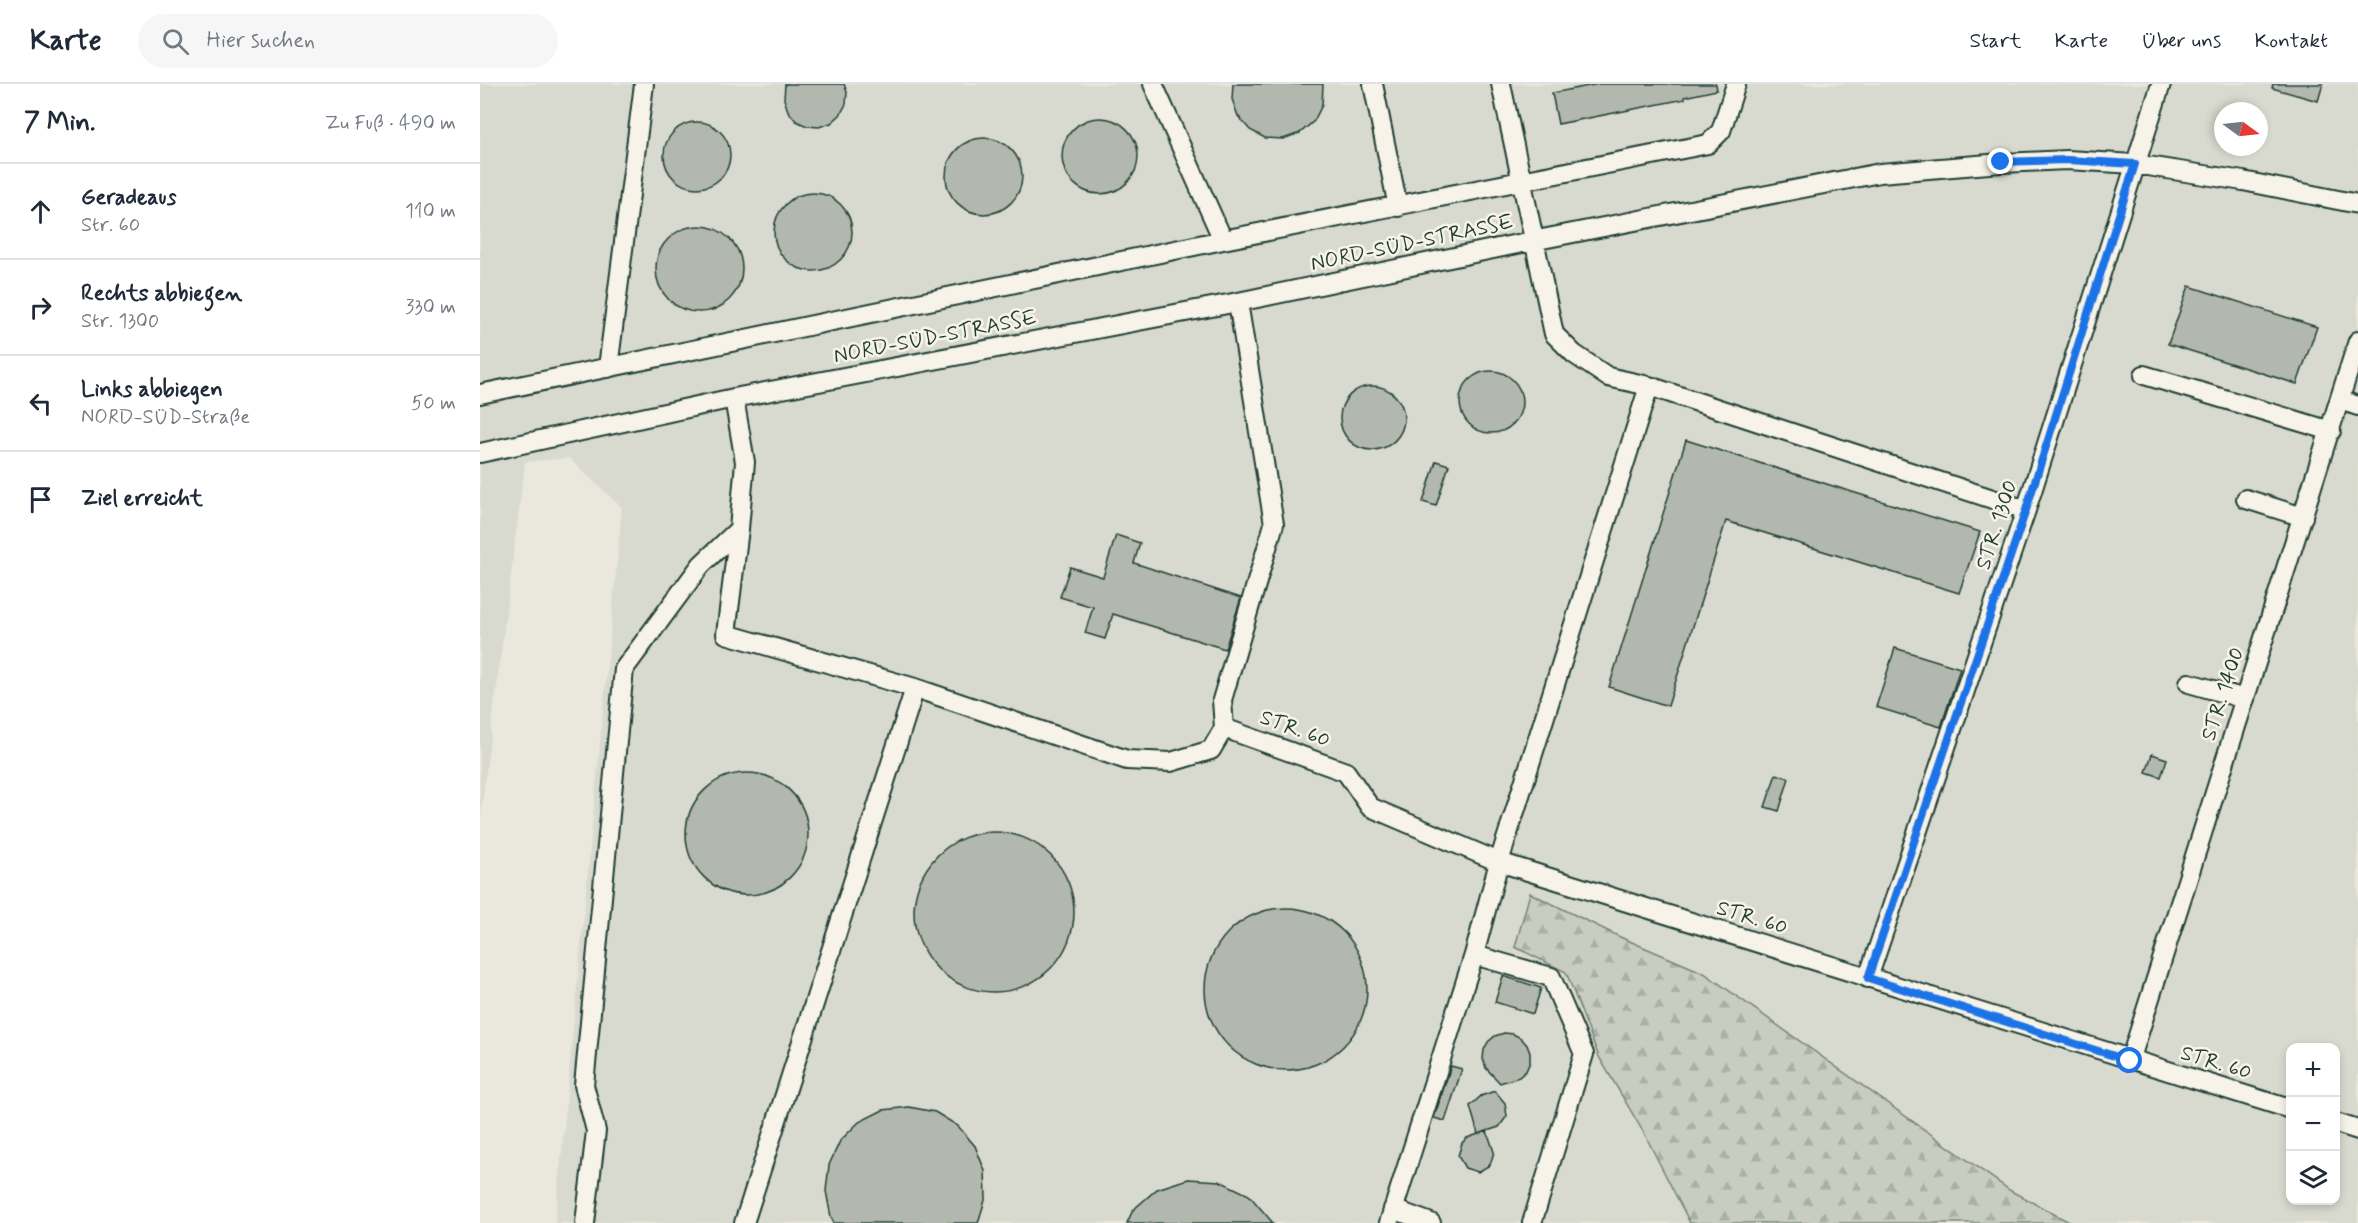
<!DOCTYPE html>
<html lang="de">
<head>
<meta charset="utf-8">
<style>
  body { margin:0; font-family:Mynerve,sans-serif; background:#f6f6f7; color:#1f2937 }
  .controls { position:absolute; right:18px; bottom:18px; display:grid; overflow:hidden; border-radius:12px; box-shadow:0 3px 9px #0003 }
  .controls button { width:54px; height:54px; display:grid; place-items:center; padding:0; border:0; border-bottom:2px solid #e0e1e3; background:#fff; color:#1f2937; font:30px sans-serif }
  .compass { position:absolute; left:1734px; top:18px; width:54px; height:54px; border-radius:50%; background:#fff; box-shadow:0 3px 9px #0003; rotate:105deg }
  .stop { position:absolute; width:18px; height:18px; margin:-14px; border:4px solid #1a73e8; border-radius:50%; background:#fff }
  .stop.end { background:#1a73e8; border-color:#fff; box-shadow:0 2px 6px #0008 }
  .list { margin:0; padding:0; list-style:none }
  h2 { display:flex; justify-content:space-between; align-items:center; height:78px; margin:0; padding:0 24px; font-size:26px }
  h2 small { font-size:20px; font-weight:400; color:#747a83 }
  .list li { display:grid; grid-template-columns:39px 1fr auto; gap:18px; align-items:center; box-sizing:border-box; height:96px; padding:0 24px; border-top:2px solid #e0e1e3 }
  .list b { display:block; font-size:22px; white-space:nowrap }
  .list p { margin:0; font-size:20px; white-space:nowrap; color:#747a83 }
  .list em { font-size:20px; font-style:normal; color:#747a83 }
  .icon { flex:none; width:33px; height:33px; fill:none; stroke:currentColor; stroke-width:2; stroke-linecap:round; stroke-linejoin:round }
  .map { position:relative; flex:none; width:1878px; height:1139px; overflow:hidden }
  header { display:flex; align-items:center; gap:36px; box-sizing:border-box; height:84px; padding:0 30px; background:#fff; border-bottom:2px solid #e0e1e3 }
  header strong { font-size:28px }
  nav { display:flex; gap:33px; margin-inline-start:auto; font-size:21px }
  .search { width:420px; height:54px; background:#f6f6f7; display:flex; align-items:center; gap:15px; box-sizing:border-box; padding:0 21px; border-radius:33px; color:#747a83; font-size:22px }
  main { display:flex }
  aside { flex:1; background:#fff }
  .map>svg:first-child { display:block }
  .built { fill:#d9dacf; fill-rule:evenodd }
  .forest { fill:url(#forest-firs); stroke:#74847a; stroke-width:1.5 }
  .building { fill:#b2b8ae; stroke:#1f3d34; stroke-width:1.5 }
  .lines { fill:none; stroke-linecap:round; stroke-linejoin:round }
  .minor-casing { stroke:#1f3d34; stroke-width:22 }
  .minor { stroke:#f7f3e8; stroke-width:18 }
  .route { stroke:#1a73e8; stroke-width:8 }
  .labels { text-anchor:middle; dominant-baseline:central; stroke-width:5; stroke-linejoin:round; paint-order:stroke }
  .street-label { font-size:21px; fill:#1f3d34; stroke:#f7f3e8 }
</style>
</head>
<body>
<header>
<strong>Karte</strong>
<div class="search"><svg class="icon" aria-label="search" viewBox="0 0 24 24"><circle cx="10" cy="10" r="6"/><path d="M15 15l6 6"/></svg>Hier suchen</div>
<nav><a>Start</a><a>Karte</a><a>Über uns</a><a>Kontakt</a></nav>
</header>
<main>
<aside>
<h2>7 Min.<small>Zu Fuß · 490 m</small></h2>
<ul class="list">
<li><svg class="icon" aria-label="ahead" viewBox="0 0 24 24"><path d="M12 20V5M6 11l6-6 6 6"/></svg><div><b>Geradeaus</b><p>Str. 60</p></div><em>110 m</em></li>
<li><svg class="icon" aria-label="right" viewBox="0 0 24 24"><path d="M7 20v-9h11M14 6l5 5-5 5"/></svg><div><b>Rechts abbiegen</b><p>Str. 1300</p></div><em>330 m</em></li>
<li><svg class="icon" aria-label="left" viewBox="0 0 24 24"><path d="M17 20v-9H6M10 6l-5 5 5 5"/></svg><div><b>Links abbiegen</b><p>NORD-SÜD-Straße</p></div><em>50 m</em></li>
<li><svg class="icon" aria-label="arrive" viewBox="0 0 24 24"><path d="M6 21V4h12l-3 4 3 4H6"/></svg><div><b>Ziel erreicht</b></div></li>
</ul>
</aside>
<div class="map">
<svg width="1878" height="1139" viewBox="0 0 1878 1139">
  <defs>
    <pattern id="forest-firs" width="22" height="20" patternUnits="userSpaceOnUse" patternTransform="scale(1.5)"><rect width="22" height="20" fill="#c8ccc1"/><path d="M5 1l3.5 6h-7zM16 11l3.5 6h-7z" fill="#abb0a6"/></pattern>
  </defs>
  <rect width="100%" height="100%" fill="#eae8dd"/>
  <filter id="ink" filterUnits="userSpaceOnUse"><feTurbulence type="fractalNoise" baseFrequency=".0167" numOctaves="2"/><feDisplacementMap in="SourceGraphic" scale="12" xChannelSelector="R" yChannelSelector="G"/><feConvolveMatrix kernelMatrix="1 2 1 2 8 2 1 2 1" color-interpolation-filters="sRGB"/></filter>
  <g filter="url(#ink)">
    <path class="built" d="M 0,0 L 1878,0 L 1878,1139 L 1591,1139 L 1531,1107 L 1224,889 L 1140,853 L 1035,863 L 1086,888 L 1119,973 L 1164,1049 L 1210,1139 L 75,1139 L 142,424 L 89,374 L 45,378 L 0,736 ZM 1743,27 L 1779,27 L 1779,63 L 1743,63 ZM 1810,964 L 1856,964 L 1856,1116 L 1810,1116 Z"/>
    <path class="forest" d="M 1050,809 L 1140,853 L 1224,889 L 1531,1107 L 1591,1139 L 1210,1139 L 1164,1049 L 1119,973 L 1086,888 L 1035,863 Z"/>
    <path class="building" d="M 305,0 L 364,0 L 367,8 L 366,20 L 360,31 L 351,39 L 339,43 L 327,42 L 316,37 L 308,27 L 304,15 Z
      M 753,0 L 843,0 L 842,21 L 834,37 L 820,49 L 803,55 L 785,54 L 770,46 L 758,32 L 752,15 Z
      M 1119,0 L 1236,0 L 1237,6 L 1204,13 L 1205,15 L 1078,40 L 1072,9 Z
      M 1793,0 L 1843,0 L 1838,17 L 1792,4 Z
      M582 72a38 38 0 1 1 76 0a38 38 0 1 1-76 0Z
      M184 71a33 33 0 1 1 66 0a33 33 0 1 1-66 0Z
      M466 92a38 38 0 1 1 76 0a38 38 0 1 1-76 0Z
      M294 148a39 39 0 1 1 78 0a39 39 0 1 1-78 0Z
      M176 185a43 43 0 1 1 86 0a43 43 0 1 1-86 0Z
      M 1709,202 L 1837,243 L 1817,300 L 1688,260 Z
      M980 318a31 31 0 1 1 62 0a31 31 0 1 1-62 0Z
      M860 334a32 32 0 1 1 64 0a32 32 0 1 1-64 0Z
      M 1206,356 L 1500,448 L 1479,509 L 1246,437 L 1188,622 L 1129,603 Z
      M 956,377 L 969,381 L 956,422 L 943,418 Z
      M 636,451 L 660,459 L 654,479 L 761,514 L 745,565 L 633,530 L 625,555 L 605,549 L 613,523 L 580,513 L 590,483 L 623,493 Z
      M 1415,564 L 1480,584 L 1461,643 L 1396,623 Z
      M 1672,670 L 1687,675 L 1681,693 L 1666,688 Z
      M206 750a61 61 0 1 1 122 0a61 61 0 1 1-122 0Z
      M 1296,690 L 1309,694 L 1299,727 L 1285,723 Z
      M434 828a80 80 0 1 1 160 0a80 80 0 1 1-160 0Z
      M725 905a81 81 0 1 1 162 0a81 81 0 1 1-162 0Z
      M 1023,892 L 1061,904 L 1053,930 L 1015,918 Z
      M 1024,949 L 1033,950 L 1041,954 L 1047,961 L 1050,969 L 1050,978 L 1046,987 L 1039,993 L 1020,999 L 1006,984 L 1003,975 L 1004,966 L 1008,958 L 1015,952 Z
      M 971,982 L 982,985 L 965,1037 L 954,1034 Z
      M 1015,1007 L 1025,1019 L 1027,1032 L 1019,1043 L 998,1050 L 990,1022 L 1001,1012 Z
      M 429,1023 L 455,1028 L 478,1042 L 495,1062 L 505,1087 L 506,1113 L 498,1139 L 354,1139 L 351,1133 L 346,1107 L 349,1081 L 360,1057 L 379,1038 L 403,1026 Z
      M 1007,1047 L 1014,1068 L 1010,1081 L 998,1088 L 985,1084 L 978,1072 L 982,1059 L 987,1054 Z
      M 708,1095 L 740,1097 L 769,1111 L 793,1139 L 647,1139 L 653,1126 L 677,1105 Z"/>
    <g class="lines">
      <defs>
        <path id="minor" d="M 673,0 L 743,156
          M 893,0 L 918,123
          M 1021,0 L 1074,250 L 1094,270 L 1128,293 L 1169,302 L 1546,426
          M 128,284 L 164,0
          M 1664,291 L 1851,347
          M 0,310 L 743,156 L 1228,60 L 1241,47 L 1256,0
          M 1860,316 L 1878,322
          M 0,369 L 254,314 L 758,218 L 1047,158 L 1400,89 L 1521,79 L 1587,76 L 1655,80 L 1763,97 L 1878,120
          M 1766,415 L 1823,433
          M 259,445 L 246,550 L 435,604 L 647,676 L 691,678 L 731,666 L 744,644 L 742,616 L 794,440 L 758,218
          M 1709,599 L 1765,615
          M 744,644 L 866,688 L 890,723 L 1019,778 L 1810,1025
          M 994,871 L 1071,893 L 1104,970 L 1052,1139
          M 1388,894 L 1546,426 L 1681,0
          M 1650,977 L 1878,257
          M 1856,1039 L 1878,1046
          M 913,1125 L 951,1139
          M 105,1139 L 116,1047 L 104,1001 L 144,585 L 221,481 L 259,445 L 265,378 L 254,314
          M 264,1139 L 435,604
          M 909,1139 L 994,871 L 1019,778 L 1169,302"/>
      </defs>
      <use href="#minor" class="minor-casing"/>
      <use href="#minor" class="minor"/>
    </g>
  </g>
  <g class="lines" filter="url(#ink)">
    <path class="route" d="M 1521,78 L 1587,76 L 1655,80 L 1546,426 L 1388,894 L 1650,977"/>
  </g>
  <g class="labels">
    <g class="street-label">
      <text transform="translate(932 159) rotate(-12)">NORD-SÜD-STRASSE</text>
      <text transform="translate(455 253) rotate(-11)">NORD-SÜD-STRASSE</text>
      <text transform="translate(1517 441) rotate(-72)">STR. 1300</text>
      <text transform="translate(1743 610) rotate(-72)">STR. 1400</text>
      <text transform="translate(815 645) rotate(20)">STR. 60</text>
      <text transform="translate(1272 834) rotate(17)">STR. 60</text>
      <text transform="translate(1736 979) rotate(17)">STR. 60</text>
    </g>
  </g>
</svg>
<div class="controls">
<button>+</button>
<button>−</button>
<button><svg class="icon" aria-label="layers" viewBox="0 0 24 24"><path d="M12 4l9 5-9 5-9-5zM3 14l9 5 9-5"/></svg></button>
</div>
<svg class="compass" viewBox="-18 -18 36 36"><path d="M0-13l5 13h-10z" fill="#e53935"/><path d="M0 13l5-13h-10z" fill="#747a83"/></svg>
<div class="stop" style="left:1650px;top:977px"></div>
<div class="stop end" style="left:1521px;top:78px"></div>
</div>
</main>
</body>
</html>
